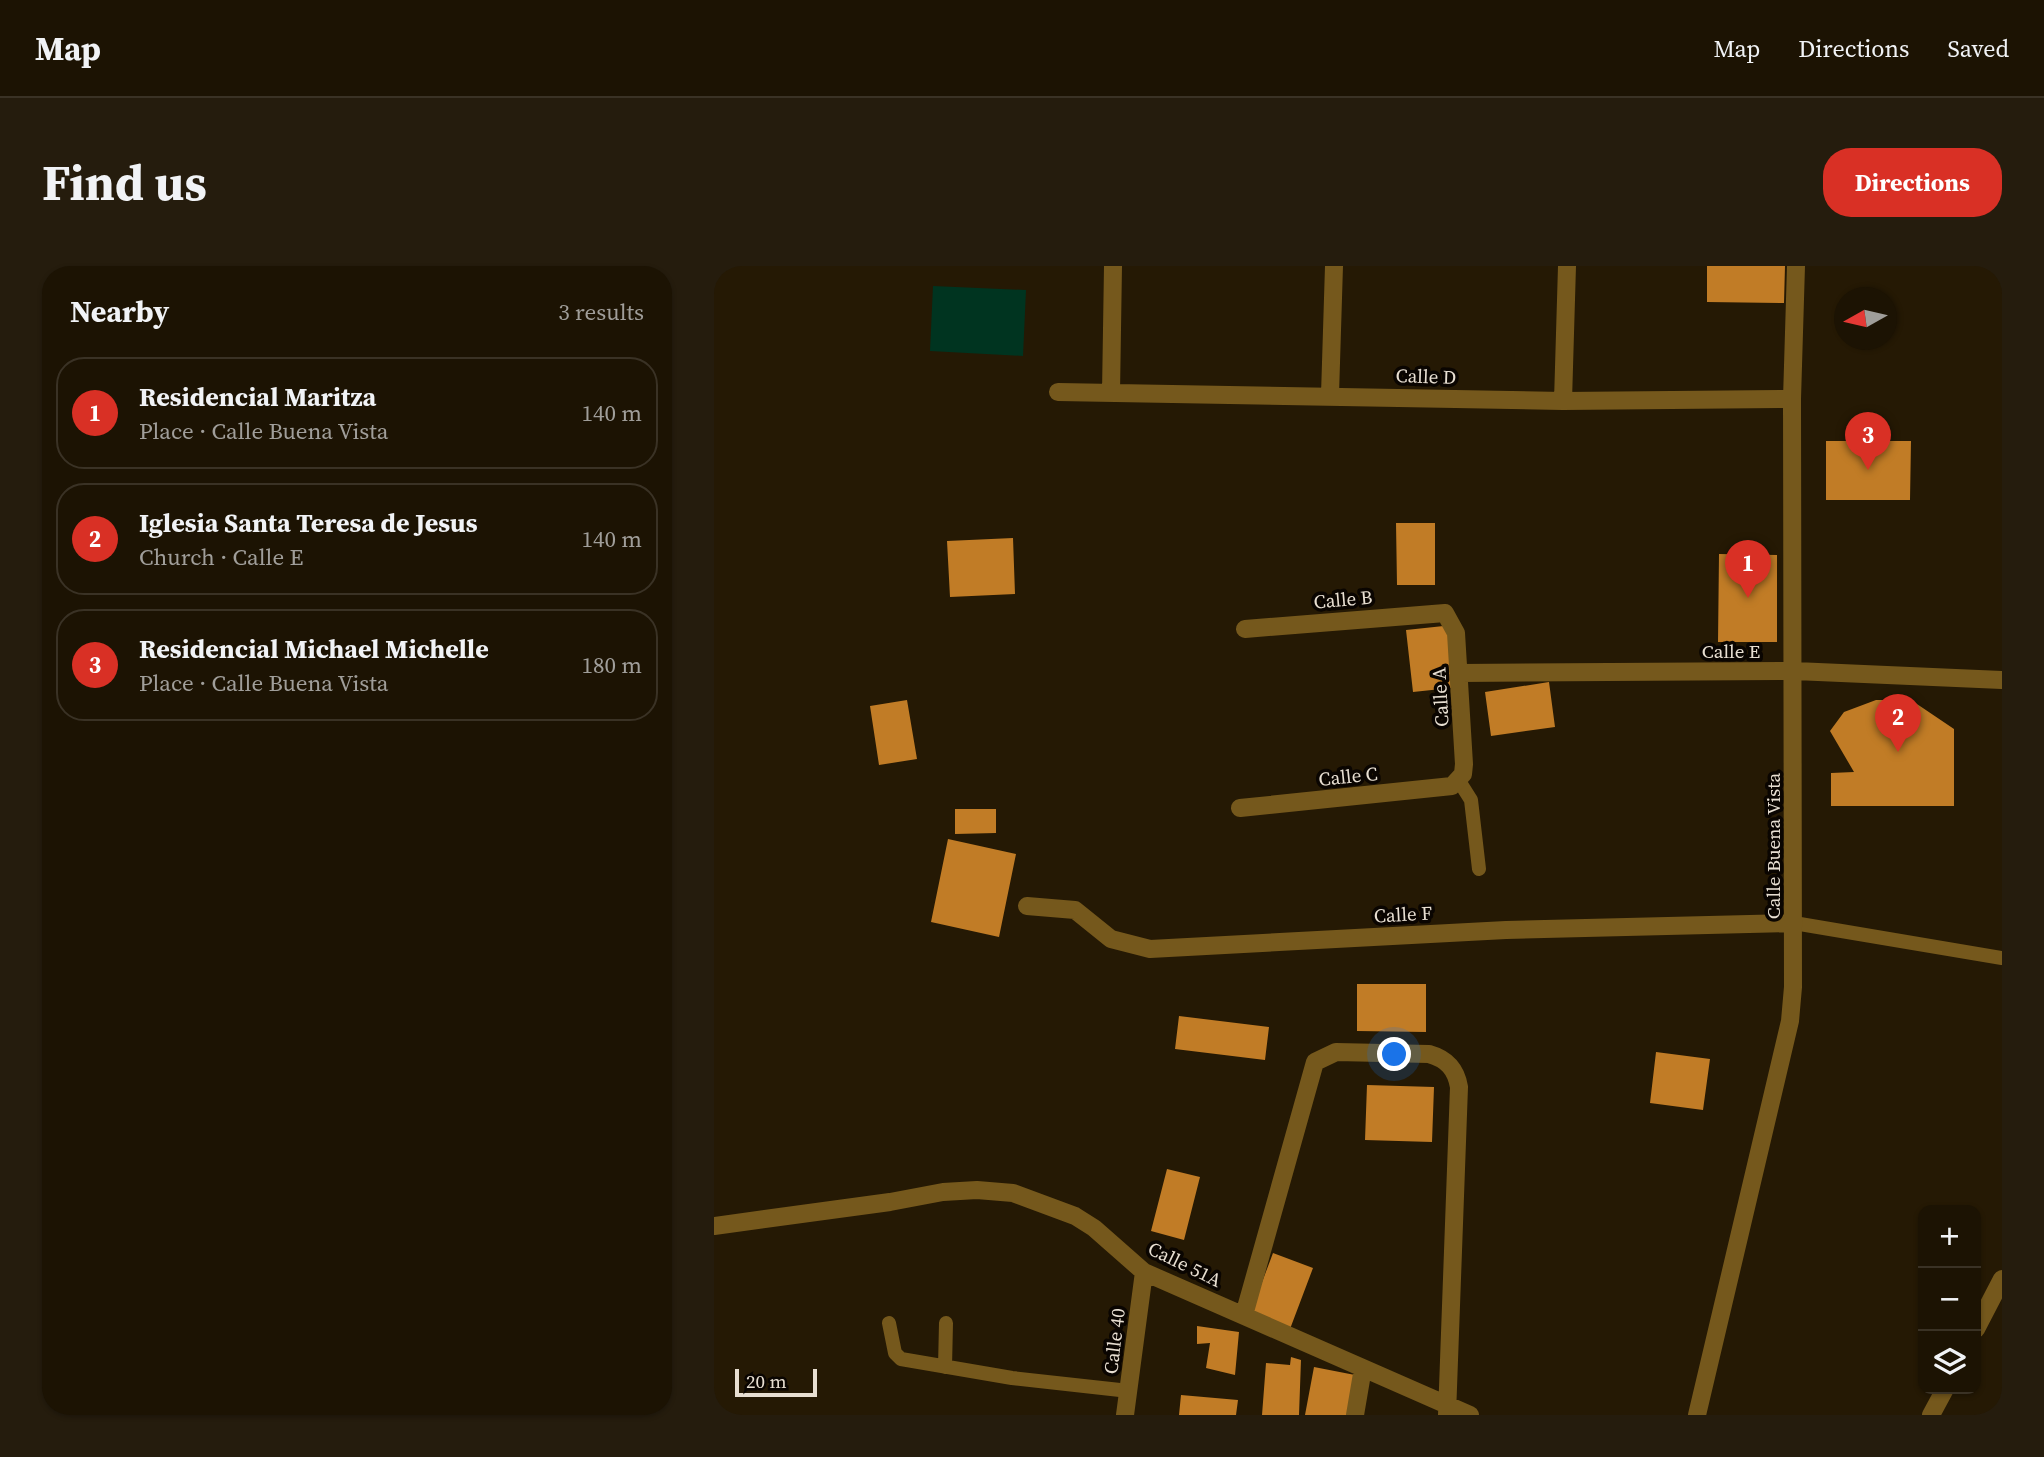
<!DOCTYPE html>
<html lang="en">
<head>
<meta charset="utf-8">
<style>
  body { margin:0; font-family:"Source Serif 4",serif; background:#251c0d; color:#f1f3f6 }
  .controls { position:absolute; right:21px; bottom:21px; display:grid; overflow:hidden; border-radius:14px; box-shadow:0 2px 5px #0004 }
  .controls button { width:63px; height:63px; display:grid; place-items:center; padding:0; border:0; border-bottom:2px solid #3a3225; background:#1c1303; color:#f1f3f6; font:35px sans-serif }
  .compass { position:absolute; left:1120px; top:21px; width:63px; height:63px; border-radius:50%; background:#1c1303; box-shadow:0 2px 5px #0004; rotate:262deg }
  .scale { position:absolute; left:21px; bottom:18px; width:82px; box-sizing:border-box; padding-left:7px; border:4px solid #e8dfd2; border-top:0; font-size:19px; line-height:24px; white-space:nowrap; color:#e8dfd2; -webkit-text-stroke:5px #0a0501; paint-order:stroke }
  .you { position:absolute; left:681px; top:789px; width:24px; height:24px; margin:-18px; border:5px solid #fff; border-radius:50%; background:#1a73e8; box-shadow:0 0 0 10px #1a73e833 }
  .badge { display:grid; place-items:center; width:46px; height:46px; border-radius:50%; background:#d93025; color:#fff; font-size:23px; font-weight:700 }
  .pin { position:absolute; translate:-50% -58px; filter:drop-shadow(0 2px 4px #0008) }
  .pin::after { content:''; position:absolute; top:37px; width:24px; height:21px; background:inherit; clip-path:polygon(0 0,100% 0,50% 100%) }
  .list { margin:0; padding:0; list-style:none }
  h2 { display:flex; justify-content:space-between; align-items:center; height:91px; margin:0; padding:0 28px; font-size:30px }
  h2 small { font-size:23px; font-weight:400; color:#a09e9a }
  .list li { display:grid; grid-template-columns:46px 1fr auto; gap:21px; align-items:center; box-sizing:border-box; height:112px; margin:0 14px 14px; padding:0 14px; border:2px solid #3a3225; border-radius:28px }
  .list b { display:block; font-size:26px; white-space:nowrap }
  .list p { margin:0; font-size:23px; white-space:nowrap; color:#a09e9a }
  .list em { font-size:23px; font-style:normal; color:#a09e9a }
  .icon { flex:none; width:38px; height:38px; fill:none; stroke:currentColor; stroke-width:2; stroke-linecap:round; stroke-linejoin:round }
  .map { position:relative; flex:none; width:1288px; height:1149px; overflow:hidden; border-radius:28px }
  header { display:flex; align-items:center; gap:42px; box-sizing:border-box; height:98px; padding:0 35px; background:#1c1303; border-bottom:2px solid #3a3225 }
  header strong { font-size:33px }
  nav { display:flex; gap:38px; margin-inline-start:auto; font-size:24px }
  .intro { display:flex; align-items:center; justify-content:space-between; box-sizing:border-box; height:168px; padding:0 42px }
  h1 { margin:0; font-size:49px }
  .button { padding:18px 32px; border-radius:28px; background:#d93025; color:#fff; font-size:24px; font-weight:700 }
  main { display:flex; gap:42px; padding:0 42px }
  aside { flex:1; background:#1c1303; border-radius:28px; box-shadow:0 2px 5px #0004 }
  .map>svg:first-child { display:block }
  .green { fill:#003420 }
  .building { fill:#c17c26 }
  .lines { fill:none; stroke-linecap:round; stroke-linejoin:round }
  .lane { stroke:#75581c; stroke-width:14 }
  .street { stroke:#75581c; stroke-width:18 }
  .labels { text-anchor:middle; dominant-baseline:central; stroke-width:7; stroke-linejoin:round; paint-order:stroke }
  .street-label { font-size:19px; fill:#e8dfd2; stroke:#0a0501 }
</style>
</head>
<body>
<header>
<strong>Map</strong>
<nav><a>Map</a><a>Directions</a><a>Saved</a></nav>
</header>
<div class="intro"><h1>Find us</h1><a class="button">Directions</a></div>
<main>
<aside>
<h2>Nearby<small>3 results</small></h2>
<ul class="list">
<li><span class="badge">1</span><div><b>Residencial Maritza</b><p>Place · Calle Buena Vista</p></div><em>140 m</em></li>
<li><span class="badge">2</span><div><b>Iglesia Santa Teresa de Jesus</b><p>Church · Calle E</p></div><em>140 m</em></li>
<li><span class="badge">3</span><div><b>Residencial Michael Michelle</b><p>Place · Calle Buena Vista</p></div><em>180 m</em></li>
</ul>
</aside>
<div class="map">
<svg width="1288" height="1149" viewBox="0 0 1288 1149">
  <rect width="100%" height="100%" fill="#251904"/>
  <path class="green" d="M 219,20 L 312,24 L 309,90 L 216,85 Z"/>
  <path class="building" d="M 993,0 L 1071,0 L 1070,37 L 993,36 Z
    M 1112,175 L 1197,175 L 1196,234 L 1112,234 Z
    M 682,257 L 721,257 L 721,319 L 683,319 Z
    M 299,272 L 301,328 L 236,331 L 233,275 Z
    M 1005,288 L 1063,289 L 1063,376 L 1004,376 Z
    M 739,359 L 746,421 L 699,426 L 692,364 Z
    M 835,416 L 841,461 L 777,470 L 771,426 Z
    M 193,434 L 203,493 L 165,499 L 156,440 Z
    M 1162,434 L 1197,434 L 1240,463 L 1240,540 L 1117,540 L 1117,507 L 1140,506 L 1116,465 L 1130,446 Z
    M 241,543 L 282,543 L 282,567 L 241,568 Z
    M 234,573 L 302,588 L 285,671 L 217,656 Z
    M 643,718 L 712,718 L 712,766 L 643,765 Z
    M 465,750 L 555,761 L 551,794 L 461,783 Z
    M 942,786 L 996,793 L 989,844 L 936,837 Z
    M 653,819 L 720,821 L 718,876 L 651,874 Z
    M 453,903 L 486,911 L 470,974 L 437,965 Z
    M 559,987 L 599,1002 L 576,1063 L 536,1048 Z
    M 483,1060 L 525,1066 L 521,1109 L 492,1102 L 496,1077 L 483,1078 Z
    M 577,1091 L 587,1094 L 585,1149 L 548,1149 L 552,1097 L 576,1099 Z
    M 600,1101 L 641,1109 L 634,1149 L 591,1149 Z
    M 467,1129 L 524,1134 L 522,1149 L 465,1149 Z"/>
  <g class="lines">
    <path class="lane" d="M 745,515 L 757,534 L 765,603
      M 1080,657 L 1288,692
      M 175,1057 L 181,1087 L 187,1093 L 298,1112 L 415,1125
      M 231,1101 L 232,1057"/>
    <path class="street" d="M 344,126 L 849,135 L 1078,133
      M 397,127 L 399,0
      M 616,129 L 620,0
      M 849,135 L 853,0
      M 746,407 L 1081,405 L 1288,414
      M 526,542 L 738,520 L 749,508 L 750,498 L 742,367 L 731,347 L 531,363
      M 313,640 L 361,644 L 397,673 L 436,683 L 792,664 L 1080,657
      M 0,960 L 176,936 L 229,926 L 263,924 L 299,927 L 361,950 L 380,962 L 430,1006 L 756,1149
      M 530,1049 L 601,796 L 622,786 L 715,788 C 733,793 742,803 745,821 L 733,1149
      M 1262,1063 L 1288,1013
      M 411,1149 L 430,1006
      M 641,1149 L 649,1102
      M 983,1149 L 1076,755 L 1079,721 L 1078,133 L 1082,0
      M 1217,1149 L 1231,1123"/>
  </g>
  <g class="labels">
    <g class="street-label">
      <text transform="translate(712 110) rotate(2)">Calle D</text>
      <text transform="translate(629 333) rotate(-5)">Calle B</text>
      <text x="1017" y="385">Calle E</text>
      <text transform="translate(726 431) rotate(-93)">Calle A</text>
      <text transform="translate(634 510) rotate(-6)">Calle C</text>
      <text transform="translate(1059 580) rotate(-90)">Calle Buena Vista</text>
      <text transform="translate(689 648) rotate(-3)">Calle F</text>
      <text transform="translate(471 998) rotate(26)">Calle 51A</text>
      <text transform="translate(400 1075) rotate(-83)">Calle 40</text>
    </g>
  </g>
</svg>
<div class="controls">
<button>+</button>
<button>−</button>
<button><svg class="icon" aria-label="layers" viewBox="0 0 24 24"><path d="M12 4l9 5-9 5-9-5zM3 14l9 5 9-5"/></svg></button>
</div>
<svg class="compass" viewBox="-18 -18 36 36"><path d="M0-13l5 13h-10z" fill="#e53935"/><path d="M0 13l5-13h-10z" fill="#a09e9a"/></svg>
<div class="scale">20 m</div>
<div class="you"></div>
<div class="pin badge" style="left:1034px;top:332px">1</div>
<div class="pin badge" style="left:1184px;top:486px">2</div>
<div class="pin badge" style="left:1154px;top:204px">3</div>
</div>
</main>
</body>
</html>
